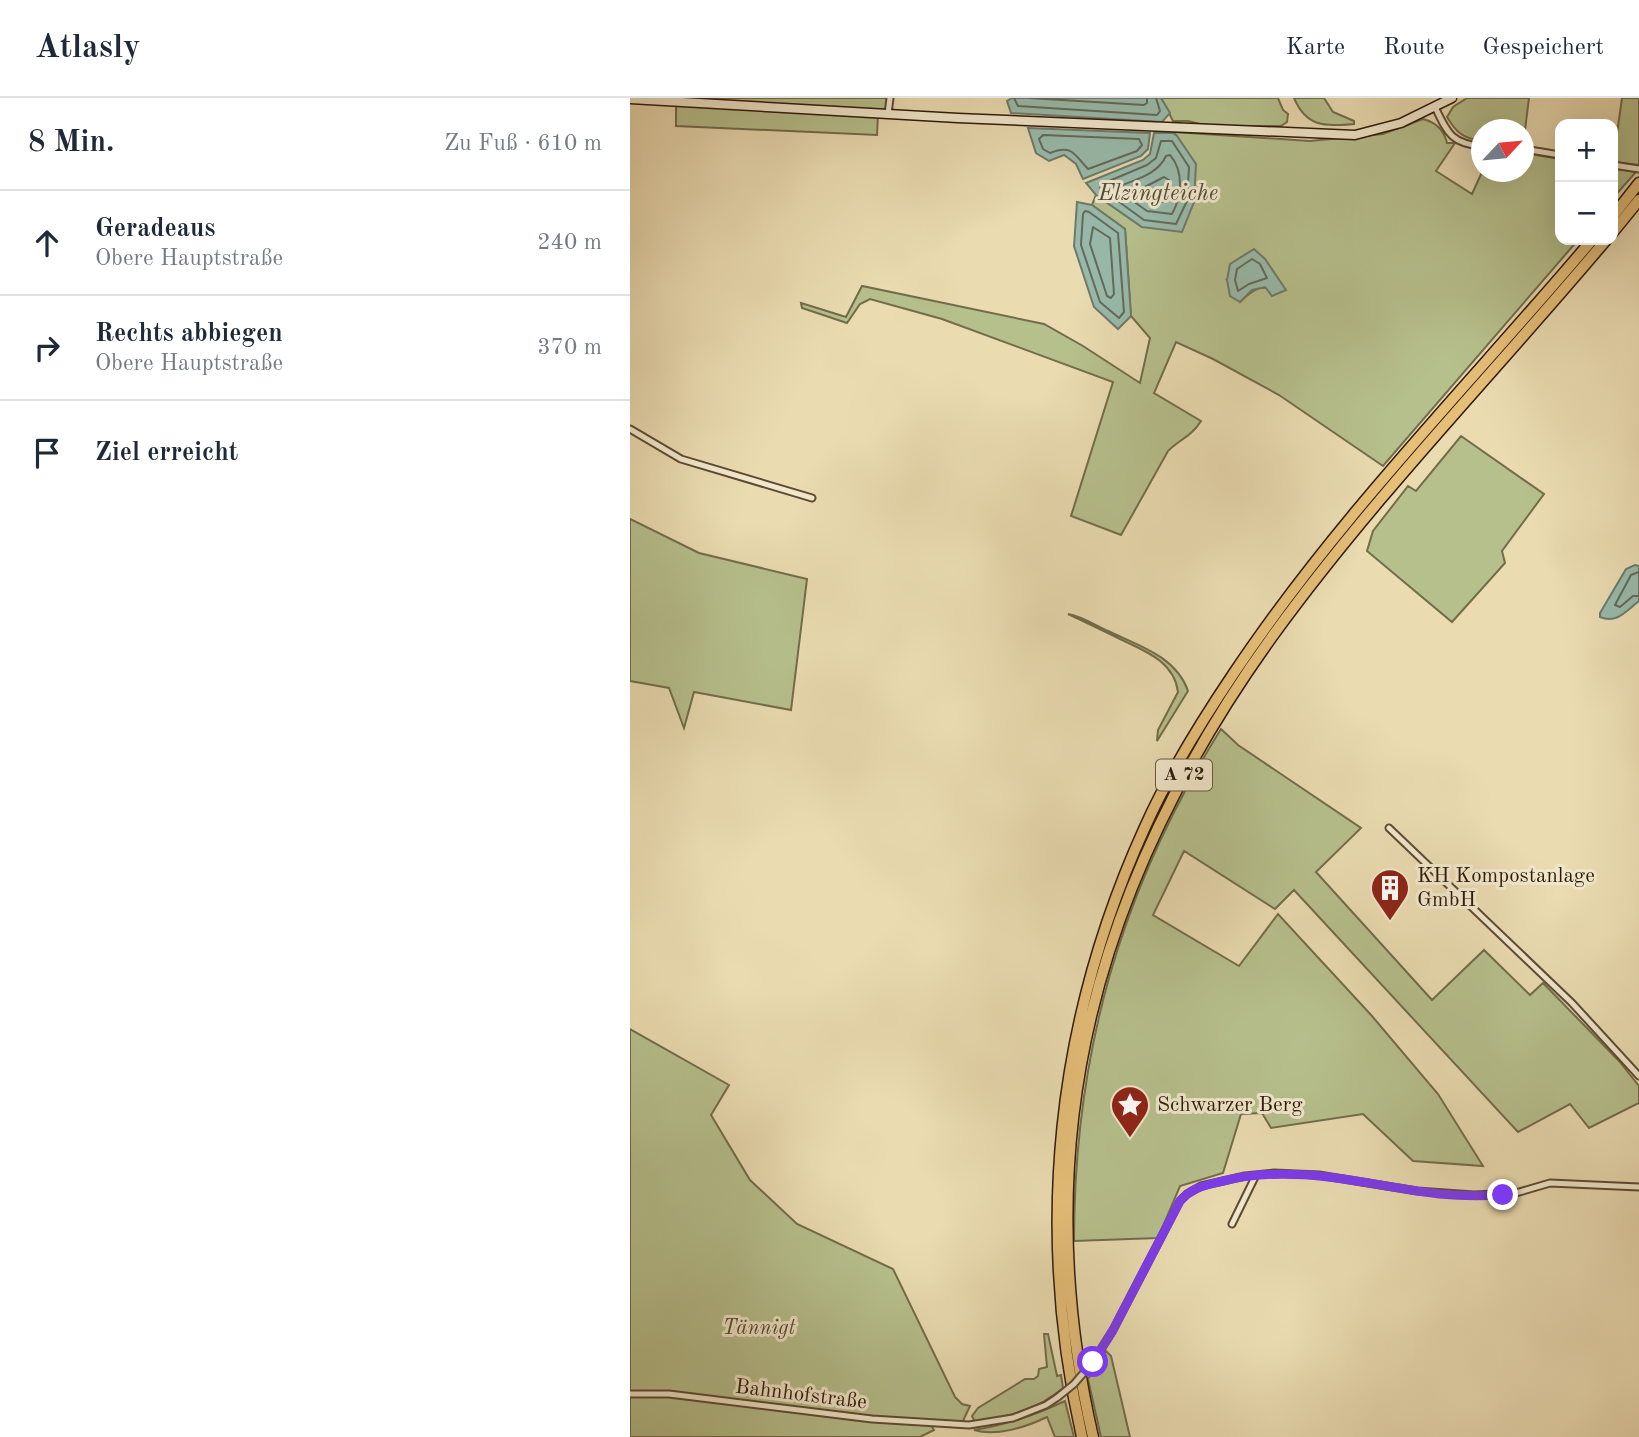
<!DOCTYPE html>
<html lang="de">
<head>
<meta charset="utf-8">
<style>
  body { margin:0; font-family:"Old Standard TT",serif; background:#f2f2f3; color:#1f2937 }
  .controls { position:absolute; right:21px; top:21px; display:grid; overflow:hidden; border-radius:14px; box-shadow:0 7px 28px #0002 }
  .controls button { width:63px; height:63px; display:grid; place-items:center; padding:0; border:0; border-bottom:2px solid #e0e1e3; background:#fff; color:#1f2937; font:35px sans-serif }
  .compass { position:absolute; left:841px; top:21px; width:63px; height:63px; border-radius:50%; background:#fff; box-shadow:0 7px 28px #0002; rotate:64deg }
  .stop { position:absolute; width:21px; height:21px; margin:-16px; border:5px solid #7c3aed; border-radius:50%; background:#fff }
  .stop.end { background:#7c3aed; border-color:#fff; box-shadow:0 2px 7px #0008 }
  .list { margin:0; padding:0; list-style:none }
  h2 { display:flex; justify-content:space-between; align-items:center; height:91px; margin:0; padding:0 28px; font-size:30px }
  h2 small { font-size:23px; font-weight:400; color:#747a83 }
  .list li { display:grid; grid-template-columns:46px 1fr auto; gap:21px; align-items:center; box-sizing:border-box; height:105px; padding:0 28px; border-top:2px solid #e0e1e3 }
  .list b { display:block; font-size:26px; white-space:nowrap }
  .list p { margin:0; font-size:23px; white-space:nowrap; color:#747a83 }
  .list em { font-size:23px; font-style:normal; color:#747a83 }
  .icon { flex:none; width:38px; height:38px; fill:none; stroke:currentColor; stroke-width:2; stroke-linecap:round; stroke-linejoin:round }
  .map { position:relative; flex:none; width:1009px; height:1339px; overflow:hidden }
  header { display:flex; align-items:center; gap:42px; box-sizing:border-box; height:98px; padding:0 35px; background:#fff; border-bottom:2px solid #e0e1e3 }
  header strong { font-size:33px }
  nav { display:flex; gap:38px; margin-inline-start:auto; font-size:24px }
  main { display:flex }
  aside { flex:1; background:#fff }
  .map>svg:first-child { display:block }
  .green { fill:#b6c08d; stroke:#726c4b; stroke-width:2; fill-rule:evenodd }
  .water { fill:#98bbac; stroke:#6e7a6b; stroke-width:2 }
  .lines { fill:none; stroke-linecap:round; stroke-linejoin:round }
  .shore { stroke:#636a5a; stroke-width:2 }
  .street-casing { stroke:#5d4a33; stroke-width:9 }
  .secondary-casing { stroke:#2e1909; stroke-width:11 }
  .highway-casing { stroke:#2e1909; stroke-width:13 }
  .street { stroke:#f1e8cc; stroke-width:5 }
  .secondary { stroke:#f1e8cc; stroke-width:8 }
  .highway { stroke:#e5be78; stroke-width:10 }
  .street-bridge-casing { stroke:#5d4a33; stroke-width:9; stroke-linecap:butt }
  .street-bridge { stroke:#f1e8cc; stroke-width:5 }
  .route { stroke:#7c3aed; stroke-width:9 }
  .labels { text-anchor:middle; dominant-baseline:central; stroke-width:6; stroke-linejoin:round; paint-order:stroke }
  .shield { fill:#f1e8cc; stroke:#685744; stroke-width:2 }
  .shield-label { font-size:19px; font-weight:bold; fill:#2e1909 }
  .poi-label { font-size:21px; fill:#2e1909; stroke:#f1e8cc; text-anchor:start }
  .park-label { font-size:21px; font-style:italic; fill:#574b31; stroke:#f1e8cc }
  .street-label { font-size:21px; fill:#2e1909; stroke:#f1e8cc }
  .water-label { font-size:23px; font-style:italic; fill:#4e4a3a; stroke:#f1e8cc }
</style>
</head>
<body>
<header>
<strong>Atlasly</strong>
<nav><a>Karte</a><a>Route</a><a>Gespeichert</a></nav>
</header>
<main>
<aside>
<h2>8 Min.<small>Zu Fuß · 610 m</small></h2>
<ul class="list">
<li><svg class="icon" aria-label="ahead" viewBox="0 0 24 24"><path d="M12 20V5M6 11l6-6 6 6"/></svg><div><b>Geradeaus</b><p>Obere Hauptstraße</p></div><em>240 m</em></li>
<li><svg class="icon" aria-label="right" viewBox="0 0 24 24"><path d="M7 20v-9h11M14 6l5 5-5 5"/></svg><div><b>Rechts abbiegen</b><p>Obere Hauptstraße</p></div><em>370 m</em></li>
<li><svg class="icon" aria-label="arrive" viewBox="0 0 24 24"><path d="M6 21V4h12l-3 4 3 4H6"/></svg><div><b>Ziel erreicht</b></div></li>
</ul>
</aside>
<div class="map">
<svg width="1009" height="1339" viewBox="0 0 1009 1339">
  <rect width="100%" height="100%" fill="#eadbb1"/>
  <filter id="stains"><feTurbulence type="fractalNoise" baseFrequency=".00286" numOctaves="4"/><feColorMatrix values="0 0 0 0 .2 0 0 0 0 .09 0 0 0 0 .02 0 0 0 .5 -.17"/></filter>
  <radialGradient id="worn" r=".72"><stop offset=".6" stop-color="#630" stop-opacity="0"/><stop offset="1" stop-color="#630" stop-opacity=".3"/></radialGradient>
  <path class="green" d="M 79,0 L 260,0 L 258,16 L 248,16 L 247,37 L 46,28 L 46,3 L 79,5 Z
    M 531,0 L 648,0 L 653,12 L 658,16 L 657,24 L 651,28 L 578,28 L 558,23 L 543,23 Z
    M 664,0 L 694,0 L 703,14 L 724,23 L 724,26 C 695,28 677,30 664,0 Z
    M 837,0 L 899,0 L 894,40 L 894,32 L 852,32 L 851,42 C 833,41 826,34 817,19 L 823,9 Z
    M 992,0 L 1009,0 L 1009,67 L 983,64 Z
    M 793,21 C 805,24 814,32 817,45 L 825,45 L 806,73 L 842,96 L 852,74 L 894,74 L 894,55 L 930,61 L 930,142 L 948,142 L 753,368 L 649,297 L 583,261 L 546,244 L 524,295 L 571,323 C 562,338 549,342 538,353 L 491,437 L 441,418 L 483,284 L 312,221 L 240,201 L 230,206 L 217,225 L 172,210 L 171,205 L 216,219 L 232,188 L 414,226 L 453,248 L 510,285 L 520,240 L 501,218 L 495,131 L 462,107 L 466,97 L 512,129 L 547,38 L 543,34 L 680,43 L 753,36 ZM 597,182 L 655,192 C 633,188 627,187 610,204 Z
    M 983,70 L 1006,74 L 983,100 Z
    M 831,338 L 914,396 L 872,453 L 875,465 L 822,524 L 737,453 L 743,433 L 778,388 L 786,393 Z
    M 0,421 L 69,455 L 177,481 L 161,612 L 64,594 L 54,630 L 39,590 L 0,583 Z
    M 438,516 C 451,518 465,527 478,533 C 507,547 546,558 558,593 L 527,643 L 528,632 L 548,594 C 544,562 512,552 488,540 C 472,532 455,524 438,516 Z
    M 591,631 L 608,647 L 731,730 L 686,774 L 802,902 L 854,852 L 900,897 L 913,885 L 989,963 L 1009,988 L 1009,1005 L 959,1030 L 940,1006 L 888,1034 L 664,792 L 645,811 L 554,753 L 523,817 L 609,868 L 648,816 L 742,918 L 808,996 L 853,1068 L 783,1063 L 733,1016 L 641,1030 L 632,1015 L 611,1016 L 593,1075 L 550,1088 L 528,1140 L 444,1143 C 444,955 491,791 591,631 Z
    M 0,931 L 99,987 L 81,1017 L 120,1082 L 167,1126 L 263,1171 L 325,1299 L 332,1306 L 340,1308 L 333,1323 L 300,1325 L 304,1332 L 290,1339 L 0,1339 Z
    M 414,1236 L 418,1236 L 427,1278 L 431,1277 L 433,1290 C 406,1313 379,1318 345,1324 L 342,1318 L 348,1310 L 395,1281 L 404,1281 L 408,1278 L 409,1271 L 417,1269 Z
    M 476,1253 L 481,1258 L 500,1339 L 471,1339 L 458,1281 Z
    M 435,1303 L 444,1339 L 425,1339 L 417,1319 C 396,1329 366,1339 344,1332 C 376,1327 405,1317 435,1303 Z"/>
  <path class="water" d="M 382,0 L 531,0 L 540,15 L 532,24 L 381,15 L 377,3 Z
    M 398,30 L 520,35 L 518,51 L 511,58 L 453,81 L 446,66 L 434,57 L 419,63 L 406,55 Z
    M 524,35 L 543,35 L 547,38 L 566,66 L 564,104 L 552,134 L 512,129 L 466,97 L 456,85 L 513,62 L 520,56 Z
    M 447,104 L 462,107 L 495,131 L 501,218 L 488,231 L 464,209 L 444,148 Z
    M 624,151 L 635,161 L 656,192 L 642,198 L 635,189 L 622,192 L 610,204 L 600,198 L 597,182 L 600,166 Z
    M 1005,467 L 1009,468 L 1009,503 C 996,513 987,526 970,519 L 970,515 L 996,471 Z"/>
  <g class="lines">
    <path class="shore" d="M 384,0 L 388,8 L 527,17 L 530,13 L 526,0
      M 399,0 L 514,7 L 517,5 L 517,0
      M 413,37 L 509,41 L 512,47 L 507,53 L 458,71 C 444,56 442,46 420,55 L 413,51 L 409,41 Z
      M 531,43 L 542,43 L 559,69 L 557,103 L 546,126 L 514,122 L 470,90 L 472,86 L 517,67 L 526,60 Z
      M 540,57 C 554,73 552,98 542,116 L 517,113 L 489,93 L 490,88 C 507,81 528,76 536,58 Z
      M 534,79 L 539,82 L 538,98 L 535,104 L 522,103 L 511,96 L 511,91 Z
      M 455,113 L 459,114 L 488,135 L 494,214 L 489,220 L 470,204 L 451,147 L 453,116 Z
      M 463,129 L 480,140 L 484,196 L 481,200 L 477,198 L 460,146 Z
      M 622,161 L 630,166 L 637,180 L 619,186 L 608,193 L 605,182 L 607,171 Z
      M 1009,474 L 1001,477 L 985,507 L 990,509 L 1003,498 L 1009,498"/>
    <defs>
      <path id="street" d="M 805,9 C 817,34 821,46 852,48
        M 258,16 L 260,0
        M 894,51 L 930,57
        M 983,67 L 1009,71
        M 0,331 L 51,361 L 182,400
        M 759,730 L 942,905 L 1009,978
        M 602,1126 L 626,1077
        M 463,1264 L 483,1232 L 550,1103 L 557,1096 L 571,1088 L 615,1078 L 644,1075 L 689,1077 L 787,1093 L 844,1097 L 886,1095 L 920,1085 L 1009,1089
        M 0,1296 L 39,1296 L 242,1321 L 339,1327 L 383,1320 L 416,1307 L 428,1299"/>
      <path id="secondary" d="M 0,1 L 328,20 L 725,37 L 771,25 L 822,0"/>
      <path id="highway" d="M 983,118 L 1009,85
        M 983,134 L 1009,102
        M 452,1339 C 405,1131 426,924 515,729 C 539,675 571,624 604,575 C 708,419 842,284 962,142
        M 463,1339 C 394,1040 467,781 644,536 C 745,397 866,273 976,142"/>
    </defs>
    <use href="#street" class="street-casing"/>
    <use href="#secondary" class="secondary-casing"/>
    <use href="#highway" class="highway-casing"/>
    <use href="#street" class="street"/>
    <use href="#secondary" class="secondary"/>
    <use href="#highway" class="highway"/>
    <defs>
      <path id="street-bridge" d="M 428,1299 L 444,1286 L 463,1264"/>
    </defs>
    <use href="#street-bridge" class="street-bridge-casing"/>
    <use href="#street-bridge" class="street-bridge"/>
  </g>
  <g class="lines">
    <path class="route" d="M 463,1264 L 483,1232 L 550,1103 C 562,1089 576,1087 593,1083 C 666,1065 736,1087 809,1096 C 830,1098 852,1098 873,1097"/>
  </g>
  <defs>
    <symbol id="building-pin" viewBox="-11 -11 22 30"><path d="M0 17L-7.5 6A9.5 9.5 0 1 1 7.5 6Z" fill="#8f2418" stroke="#f1e8cc"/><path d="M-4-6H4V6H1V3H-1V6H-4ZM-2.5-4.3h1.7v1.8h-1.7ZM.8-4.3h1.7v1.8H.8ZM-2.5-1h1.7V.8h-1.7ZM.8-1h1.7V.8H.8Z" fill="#fff"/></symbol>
    <symbol id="sight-pin" viewBox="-11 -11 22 30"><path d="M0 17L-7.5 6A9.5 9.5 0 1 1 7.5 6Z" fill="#8f2418" stroke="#f1e8cc"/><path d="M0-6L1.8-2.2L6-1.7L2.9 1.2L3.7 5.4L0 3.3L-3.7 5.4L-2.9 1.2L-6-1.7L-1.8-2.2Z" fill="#fff"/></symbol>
  </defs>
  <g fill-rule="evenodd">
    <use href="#building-pin" x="738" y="768" width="44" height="60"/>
    <use href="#sight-pin" x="478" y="985" width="44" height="60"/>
  </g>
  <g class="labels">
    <rect class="shield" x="526" y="661.5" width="56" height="31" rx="5"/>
    <g class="shield-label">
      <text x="554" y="677">A 72</text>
    </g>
    <g class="poi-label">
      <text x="787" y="778">KH Kompostanlage<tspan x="787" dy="24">GmbH</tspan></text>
      <text x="527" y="1007">Schwarzer Berg</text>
    </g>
    <g class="park-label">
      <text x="129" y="1230">Tännigt</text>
    </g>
    <g class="street-label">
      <text transform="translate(171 1297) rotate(7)">Bahnhofstraße</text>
    </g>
    <g class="water-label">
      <text x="528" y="95">Elzingteiche</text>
    </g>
  </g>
  <rect width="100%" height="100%" filter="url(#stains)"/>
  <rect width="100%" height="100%" fill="url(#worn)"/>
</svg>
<div class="controls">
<button>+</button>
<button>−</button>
</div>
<svg class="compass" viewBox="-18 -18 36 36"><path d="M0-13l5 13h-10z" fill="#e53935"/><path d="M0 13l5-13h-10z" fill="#747a83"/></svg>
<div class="stop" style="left:463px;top:1264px"></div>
<div class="stop end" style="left:873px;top:1097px"></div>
</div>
</main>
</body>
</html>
